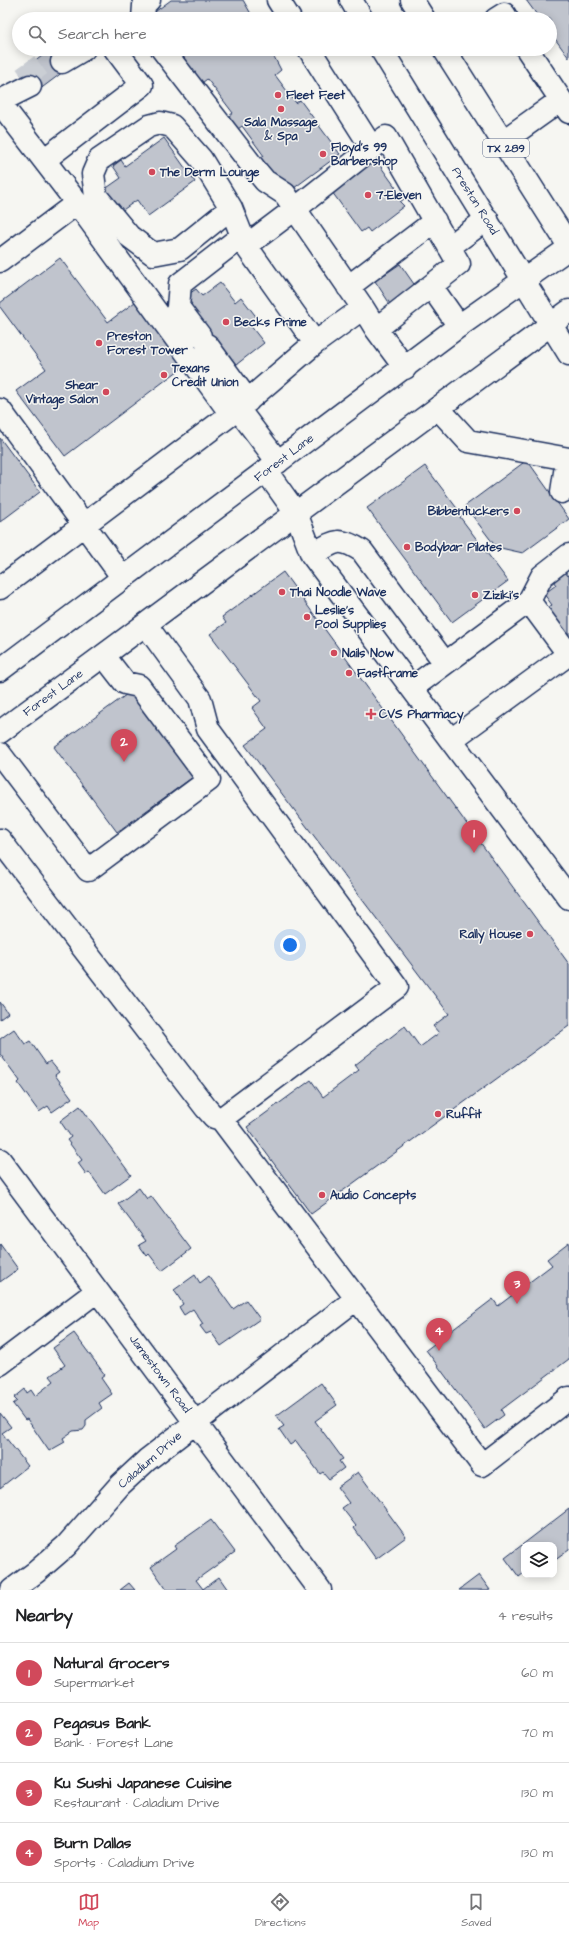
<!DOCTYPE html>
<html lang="en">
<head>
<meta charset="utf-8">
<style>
  body { margin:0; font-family:"Architects Daughter",sans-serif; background:#f2f2f2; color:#202124 }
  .controls { position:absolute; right:12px; bottom:12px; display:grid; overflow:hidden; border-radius:8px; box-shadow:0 2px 10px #0003 }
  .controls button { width:36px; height:36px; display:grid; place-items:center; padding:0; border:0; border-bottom:1px solid #e0e0e0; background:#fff; color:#202124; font:20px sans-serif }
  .you { position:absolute; left:290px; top:945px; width:14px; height:14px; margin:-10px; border:3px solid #fff; border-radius:50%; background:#1a73e8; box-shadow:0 0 0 6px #1a73e833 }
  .badge { display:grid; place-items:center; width:26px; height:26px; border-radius:50%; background:#d1495b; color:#fff; font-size:13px; font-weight:700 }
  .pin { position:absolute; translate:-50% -33px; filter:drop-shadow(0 1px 2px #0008) }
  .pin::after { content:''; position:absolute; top:21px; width:14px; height:12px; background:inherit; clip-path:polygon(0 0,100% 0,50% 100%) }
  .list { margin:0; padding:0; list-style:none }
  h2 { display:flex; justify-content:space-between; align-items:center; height:52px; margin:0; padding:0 16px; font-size:17px }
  h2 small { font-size:13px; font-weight:400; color:#757577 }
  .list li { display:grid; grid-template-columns:26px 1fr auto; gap:12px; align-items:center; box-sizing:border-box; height:60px; padding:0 16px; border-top:1px solid #e0e0e0 }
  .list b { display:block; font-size:15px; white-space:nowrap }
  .list p { margin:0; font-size:13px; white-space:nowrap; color:#757577 }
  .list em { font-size:13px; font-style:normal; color:#757577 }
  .icon { flex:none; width:22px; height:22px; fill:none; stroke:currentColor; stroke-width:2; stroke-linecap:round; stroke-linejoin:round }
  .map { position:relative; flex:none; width:569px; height:1590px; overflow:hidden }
  .search { position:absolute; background:#fff; box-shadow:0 2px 10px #0003; left:12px; right:12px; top:12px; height:44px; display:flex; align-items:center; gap:10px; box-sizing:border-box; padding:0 14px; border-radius:22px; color:#757577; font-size:15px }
  .sheet { height:292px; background:#fff }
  nav { display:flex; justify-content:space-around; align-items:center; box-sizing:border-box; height:56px; border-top:1px solid #e0e0e0; background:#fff; font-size:11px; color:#757577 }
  nav a { display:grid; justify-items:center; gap:2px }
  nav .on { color:#d1495b }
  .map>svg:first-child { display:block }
  .building { fill:#c0c4cd; stroke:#1b2f5e }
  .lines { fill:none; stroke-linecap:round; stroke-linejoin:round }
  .minor-tunnel { stroke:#caced4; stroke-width:22; stroke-dasharray:22 11; stroke-linecap:butt }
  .minor-casing { stroke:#1b2f5e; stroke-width:25 }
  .major-casing { stroke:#1b2f5e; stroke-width:25 }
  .minor { stroke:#f6f6f2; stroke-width:22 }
  .major { stroke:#f6f6f2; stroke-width:22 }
  .poi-dot { fill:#d1495b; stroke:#f6f6f2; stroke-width:1.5 }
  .labels { text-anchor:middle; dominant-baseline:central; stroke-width:3; stroke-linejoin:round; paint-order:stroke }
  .shield { fill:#f6f6f2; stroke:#5d6b8a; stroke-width:1 }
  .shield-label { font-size:11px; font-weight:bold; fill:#1b2f5e }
  .poi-label { font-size:12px; font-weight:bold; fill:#1b2f5e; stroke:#f6f6f2; text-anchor:start }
  .street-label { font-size:12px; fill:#1b2f5e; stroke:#f6f6f2 }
</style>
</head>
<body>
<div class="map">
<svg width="569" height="1590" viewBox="0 0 569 1590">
  <rect width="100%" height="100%" fill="#f6f6f2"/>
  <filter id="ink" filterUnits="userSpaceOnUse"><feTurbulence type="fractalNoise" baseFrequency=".025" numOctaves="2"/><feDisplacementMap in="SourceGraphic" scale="8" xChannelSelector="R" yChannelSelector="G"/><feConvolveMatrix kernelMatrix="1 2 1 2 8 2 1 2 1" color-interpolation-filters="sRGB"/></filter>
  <g filter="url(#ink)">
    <path class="building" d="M 171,0 L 243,0 L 254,19 L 155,19 L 152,14 Z
      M 526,0 L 569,0 L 569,58 L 550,32 L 550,19 L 540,19 Z
      M 51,49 L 67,69 L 35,93 L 20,73 Z
      M 177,49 L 270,49 L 281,70 L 275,75 L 296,103 L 300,100 L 340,154 L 286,194 L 260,159 L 264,156 L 242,126 L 234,132 L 225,119 L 233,113 L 207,79 L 202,83 Z
      M 164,138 L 195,182 L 148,216 L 137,200 L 117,214 L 101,192 L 121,178 L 113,166 L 121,160 L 125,166 Z
      M 376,160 L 404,199 L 400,202 L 404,206 L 370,232 L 367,228 L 361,232 L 332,192 Z
      M 60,258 L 108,322 L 139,299 L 187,364 L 65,456 L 16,391 L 46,369 L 0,307 L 0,303 Z
      M 400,264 L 416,287 L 390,304 L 375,281 Z
      M 220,283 L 235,302 L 241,297 L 258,319 L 250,325 L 264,343 L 232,368 L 187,308 L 192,304 L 186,296 L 196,289 L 202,296 Z
      M 0,438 L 40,492 L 0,522 Z
      M 527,460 L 569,519 L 523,553 L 496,547 L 465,506 Z
      M 425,466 L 462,515 L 460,517 L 508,581 L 452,622 L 367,508 Z
      M 559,564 L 568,576 L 569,575 L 569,635 L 548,608 L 552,605 L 544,594 L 556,585 L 547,573 Z
      M 283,572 L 569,964 L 569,1026 L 311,1214 L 247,1127 L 311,1080 L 323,1097 L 359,1070 L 355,1065 L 405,1026 L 420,1047 L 439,1033 L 433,1026 L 449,1014 L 245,745 L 267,729 L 252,708 L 261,701 L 210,634 L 226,623 L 222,617 Z
      M 130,692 L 193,777 L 117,832 L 54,747 Z
      M 0,1002 L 8,1013 L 0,1019 Z
      M 14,1029 L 25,1044 L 30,1041 L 46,1064 L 50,1061 L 59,1072 L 55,1075 L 72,1098 L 52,1112 L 48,1106 L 39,1112 L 18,1083 L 20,1081 L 0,1054 L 0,1039 Z
      M 80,1106 L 131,1175 L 105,1194 L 89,1172 L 86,1174 L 78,1163 L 82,1160 L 67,1140 L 71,1137 L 60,1121 Z
      M 139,1188 L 147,1199 L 151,1196 L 191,1249 L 162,1271 L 149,1254 L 147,1256 L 139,1245 L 146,1241 L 118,1204 Z
      M 569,1242 L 569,1359 L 501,1410 L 504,1415 L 485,1429 L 426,1350 L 493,1299 L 498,1306 L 552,1265 L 547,1259 Z
      M 0,1244 L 18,1269 L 0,1282 Z
      M 195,1275 L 200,1283 L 209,1276 L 233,1309 L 246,1300 L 260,1319 L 221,1346 L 211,1332 L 206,1334 L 200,1326 L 203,1324 L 193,1309 L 184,1315 L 179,1307 L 183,1304 L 174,1290 Z
      M 74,1333 L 105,1375 L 101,1378 L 112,1394 L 99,1403 L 102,1408 L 86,1420 L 86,1426 L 83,1430 L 73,1431 L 63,1438 L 65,1442 L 49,1451 L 27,1419 L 25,1420 L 13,1404 L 17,1401 L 14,1398 L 25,1389 L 27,1393 L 31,1390 L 35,1396 L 54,1381 L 50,1376 L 65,1365 L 53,1348 Z
      M 321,1383 L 337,1405 L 315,1421 L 343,1459 L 339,1461 L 344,1468 L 329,1479 L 323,1472 L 320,1474 L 296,1441 L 290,1445 L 279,1429 L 284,1426 L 276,1416 Z
      M 0,1413 L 11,1427 L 2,1433 L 28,1466 L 0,1488 Z
      M 358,1472 L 406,1537 L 376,1559 L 354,1528 L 356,1526 L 342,1508 L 349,1503 L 337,1487 Z
      M 569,1509 L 569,1550 L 554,1561 L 554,1545 L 524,1545 L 524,1573 L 519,1577 L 505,1558 Z
      M 211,1520 L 235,1552 L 196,1580 L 203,1589 L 219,1577 L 228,1590 L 167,1590 L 151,1567 L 176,1549 L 174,1546 Z
      M 479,1575 L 490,1590 L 459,1590 Z
      M 129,1583 L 135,1590 L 120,1590 Z"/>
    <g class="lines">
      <path class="minor-tunnel" d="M 23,78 L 56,54"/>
      <defs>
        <path id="minor" d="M 278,0 L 290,19
          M 143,19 L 144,5 L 149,0
          M 496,19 L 504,14 L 507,19
          M 162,49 L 254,168 L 265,181 L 285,194 L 295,209 L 246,246
          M 527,49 L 569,112
          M 62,62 L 84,49
          M 0,101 L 30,86
          M 0,103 L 77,203 L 231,414
          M 502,142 L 561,100
          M 44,160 L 142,85 L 115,49
          M 231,208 L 180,249 L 153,254 L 129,236 L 96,196 L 93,174 L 99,160 L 149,126 L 160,123 L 172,126 L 201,159 L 231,208 L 246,246 L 315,343
          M 449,247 L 487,219
          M 0,261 L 77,203
          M 431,286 L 459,326
          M 348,287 L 435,221
          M 363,308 L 295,209 L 372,148
          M 376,329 L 405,368
          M 200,336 L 178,307 L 180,284 L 242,236
          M 207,345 L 248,401
          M 438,408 L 468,441 L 569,459
          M 238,409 L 278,462
          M 0,410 L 123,578
          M 562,492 L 567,459
          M 296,513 L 312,555 L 569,898
          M 312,555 C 335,541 338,536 362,551 L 445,663
          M 0,588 L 238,409 L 315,343 L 363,308 L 376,329 L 459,264 L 386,137 L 372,148 L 309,49
          M 529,601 L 569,655
          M 146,625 L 200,699 L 208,729 L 397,987 L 221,1119 L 482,1465 L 569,1398
          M 412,688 L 529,601 L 542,576 L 569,555
          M 451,740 L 569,654
          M 0,754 L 88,870 L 209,780 L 139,686 L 125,683 L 104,656
          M 0,840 L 206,1108 L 214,1117 L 221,1119
          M 0,1160 L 320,1590
          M 0,1364 L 97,1291
          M 12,1590 L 36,1572 L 66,1546 L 120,1485 L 147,1460 L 356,1299"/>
        <path id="major" d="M 351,0 L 362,19
          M 412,0 L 424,19
          M 381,49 L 569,354
          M 444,49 L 569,246
          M 266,471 L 296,513
          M 0,670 L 459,326 L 569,248
          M 0,732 L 569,311"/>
      </defs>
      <use href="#minor" class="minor-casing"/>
      <use href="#major" class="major-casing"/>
      <use href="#minor" class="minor"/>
      <use href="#major" class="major"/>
    </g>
  </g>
  <g class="poi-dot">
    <circle cx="278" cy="95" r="4"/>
    <circle cx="281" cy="109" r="4"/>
    <circle cx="323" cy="154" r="4"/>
    <circle cx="152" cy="172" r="4"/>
    <circle cx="368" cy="195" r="4"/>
    <circle cx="226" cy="322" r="4"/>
    <circle cx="99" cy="343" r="4"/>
    <circle cx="164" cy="375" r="4"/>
    <circle cx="106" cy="392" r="4"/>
    <circle cx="517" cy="511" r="4"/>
    <circle cx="407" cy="547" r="4"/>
    <circle cx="282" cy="592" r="4"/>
    <circle cx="475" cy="595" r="4"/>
    <circle cx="307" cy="617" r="4"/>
    <circle cx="334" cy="653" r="4"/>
    <circle cx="349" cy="673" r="4"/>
    <path d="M369 708h4v4h4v4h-4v4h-4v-4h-4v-4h4z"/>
    <circle cx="530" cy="934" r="4"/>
    <circle cx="438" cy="1114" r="4"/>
    <circle cx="322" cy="1195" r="4"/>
  </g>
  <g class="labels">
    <rect class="shield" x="483" y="139" width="46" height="18" rx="3"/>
    <g class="shield-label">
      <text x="506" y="148">TX 289</text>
    </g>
    <g class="poi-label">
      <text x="286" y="95">Fleet Feet</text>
      <text x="281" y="122" text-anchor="middle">Sala Massage<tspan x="281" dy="14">&amp; Spa</tspan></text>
      <text x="331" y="147">Floyd's 99<tspan x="331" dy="14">Barbershop</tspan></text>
      <text x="160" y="172">The Derm Lounge</text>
      <text x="376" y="195">7-Eleven</text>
      <text x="234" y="322">Becks Prime</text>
      <text x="107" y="336">Preston<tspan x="107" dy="14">Forest Tower</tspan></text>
      <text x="172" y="368">Texans<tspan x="172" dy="14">Credit Union</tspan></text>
      <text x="98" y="385" text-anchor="end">Shear<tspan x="98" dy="14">Vintage Salon</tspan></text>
      <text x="509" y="511" text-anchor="end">Bibbentuckers</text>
      <text x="415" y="547">Bodybar Pilates</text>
      <text x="290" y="592">Thai Noodle Wave</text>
      <text x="483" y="595">Ziziki's</text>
      <text x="315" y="610">Leslie's<tspan x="315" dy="14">Pool Supplies</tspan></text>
      <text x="342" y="653">Nails Now</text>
      <text x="357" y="673">Fastframe</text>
      <text x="379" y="714">CVS Pharmacy</text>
      <text x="522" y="934" text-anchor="end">Rally House</text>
      <text x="446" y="1114">Ruffit</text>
      <text x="330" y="1195">Audio Concepts</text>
    </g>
    <g class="street-label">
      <text transform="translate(475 201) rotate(58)">Preston Road</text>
      <text transform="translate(284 458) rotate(-37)">Forest Lane</text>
      <text transform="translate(53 693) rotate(-36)">Forest Lane</text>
      <text transform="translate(160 1374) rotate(53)">Jamestown Road</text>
      <text transform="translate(150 1460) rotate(-41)">Caladium Drive</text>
    </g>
  </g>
</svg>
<div class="controls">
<button><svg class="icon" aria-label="layers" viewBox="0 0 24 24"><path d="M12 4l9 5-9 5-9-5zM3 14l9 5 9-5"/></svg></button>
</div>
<div class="you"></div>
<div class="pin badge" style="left:474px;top:853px">1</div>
<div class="pin badge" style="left:124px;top:762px">2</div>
<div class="pin badge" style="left:517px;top:1304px">3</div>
<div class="pin badge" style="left:439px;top:1351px">4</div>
<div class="search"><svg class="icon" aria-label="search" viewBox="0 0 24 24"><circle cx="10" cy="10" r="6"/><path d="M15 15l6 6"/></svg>Search here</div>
</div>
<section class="sheet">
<h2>Nearby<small>4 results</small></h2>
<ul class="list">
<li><span class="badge">1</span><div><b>Natural Grocers</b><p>Supermarket</p></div><em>60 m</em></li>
<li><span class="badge">2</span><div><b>Pegasus Bank</b><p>Bank · Forest Lane</p></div><em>70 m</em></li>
<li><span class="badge">3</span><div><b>Ku Sushi Japanese Cuisine</b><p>Restaurant · Caladium Drive</p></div><em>130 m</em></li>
<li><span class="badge">4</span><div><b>Burn Dallas</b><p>Sports · Caladium Drive</p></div><em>130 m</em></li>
</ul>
</section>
<nav>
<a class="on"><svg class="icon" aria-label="map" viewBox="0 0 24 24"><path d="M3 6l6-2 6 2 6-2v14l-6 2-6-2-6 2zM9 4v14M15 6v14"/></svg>Map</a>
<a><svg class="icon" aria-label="directions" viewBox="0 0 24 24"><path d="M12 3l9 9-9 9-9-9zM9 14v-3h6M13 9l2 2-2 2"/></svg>Directions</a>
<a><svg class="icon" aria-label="saved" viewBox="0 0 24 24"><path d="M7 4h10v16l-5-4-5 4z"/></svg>Saved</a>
</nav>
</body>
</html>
